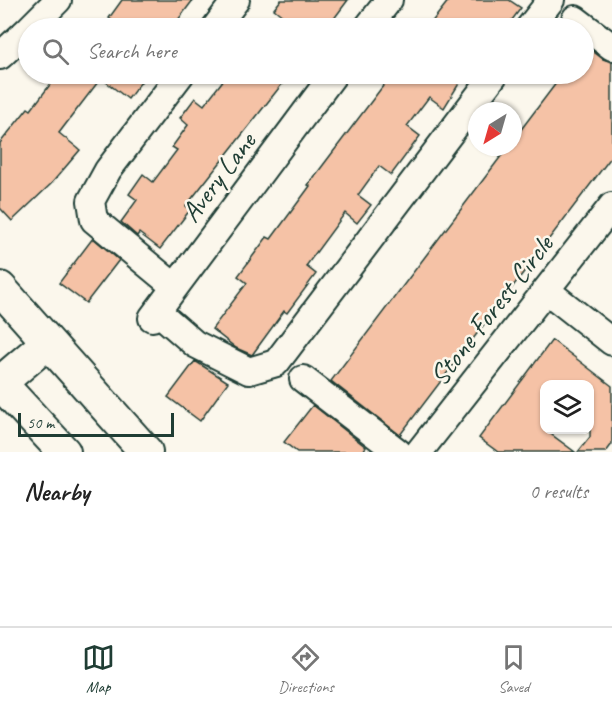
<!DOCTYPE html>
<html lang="en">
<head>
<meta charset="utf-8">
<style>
  body { margin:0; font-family:Caveat,sans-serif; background:#f6f6f6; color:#222 }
  .controls { position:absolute; right:18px; bottom:18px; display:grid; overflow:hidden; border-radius:12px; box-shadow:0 2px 4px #0004 }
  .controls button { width:54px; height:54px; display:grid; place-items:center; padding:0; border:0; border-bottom:2px solid #e0e0e0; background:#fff; color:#222; font:30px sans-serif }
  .compass { position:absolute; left:468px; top:102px; width:54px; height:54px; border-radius:50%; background:#fff; box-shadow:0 2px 4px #0004; rotate:217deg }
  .scale { position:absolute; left:18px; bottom:15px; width:156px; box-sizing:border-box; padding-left:6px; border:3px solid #1f3d34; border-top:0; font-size:16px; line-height:21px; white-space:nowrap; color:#1f3d34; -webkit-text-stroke:4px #fbf7ec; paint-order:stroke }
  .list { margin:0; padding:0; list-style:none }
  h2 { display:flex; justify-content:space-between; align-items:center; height:78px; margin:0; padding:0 24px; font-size:26px }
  h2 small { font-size:20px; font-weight:400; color:#767676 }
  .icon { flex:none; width:33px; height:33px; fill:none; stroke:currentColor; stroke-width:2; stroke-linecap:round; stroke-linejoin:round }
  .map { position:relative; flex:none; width:612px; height:452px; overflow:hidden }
  .search { position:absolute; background:#fff; box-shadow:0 2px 4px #0004; left:18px; right:18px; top:18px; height:66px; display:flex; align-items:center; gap:15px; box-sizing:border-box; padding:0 21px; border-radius:33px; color:#767676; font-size:22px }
  .sheet { height:174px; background:#fff }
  nav { display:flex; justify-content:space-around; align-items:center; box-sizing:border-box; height:84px; border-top:2px solid #e0e0e0; background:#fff; font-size:16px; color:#767676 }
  nav a { display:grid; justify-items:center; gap:3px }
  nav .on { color:#1f3d34 }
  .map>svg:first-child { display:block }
  .building { fill:#f5c2a6; stroke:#1f3d34; stroke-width:1.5 }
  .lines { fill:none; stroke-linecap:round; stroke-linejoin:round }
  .minor-casing { stroke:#1f3d34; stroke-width:30 }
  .major-casing { stroke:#1f3d34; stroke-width:36 }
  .minor { stroke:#fbf7ec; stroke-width:26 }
  .major { stroke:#fbf7ec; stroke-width:32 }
  .labels { text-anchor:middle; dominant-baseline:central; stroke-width:5; stroke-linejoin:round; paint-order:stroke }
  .street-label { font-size:28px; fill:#1f3d34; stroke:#fbf7ec }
</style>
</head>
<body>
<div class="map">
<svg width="612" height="452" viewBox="0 0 612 452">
  <rect width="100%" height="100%" fill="#fbf7ec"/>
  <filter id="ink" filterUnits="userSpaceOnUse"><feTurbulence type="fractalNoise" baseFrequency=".0167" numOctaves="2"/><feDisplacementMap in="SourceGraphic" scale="12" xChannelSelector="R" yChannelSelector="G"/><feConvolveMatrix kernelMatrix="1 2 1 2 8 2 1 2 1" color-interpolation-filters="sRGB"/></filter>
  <g filter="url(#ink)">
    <path class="building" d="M 122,0 L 193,0 L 172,28 L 123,28 L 109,18 Z
      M 281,0 L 348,0 L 327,28 L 283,28 L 289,21 L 274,9 Z
      M 449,0 L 509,0 L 521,8 L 506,28 L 427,28 Z
      M 586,46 L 603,59 L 612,62 L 612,156 L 400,435 L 331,381 L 508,147 L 513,147 L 513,140 L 563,74 L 584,74 L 584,50 Z
      M 58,74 L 147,74 L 128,99 L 101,78 L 59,133 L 80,150 L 51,184 L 12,221 L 0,208 L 0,143 L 28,108 L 31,110 Z
      M 228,74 L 290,74 L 186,206 L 190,210 L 160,249 L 139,233 L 137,236 L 121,222 L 137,200 L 129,194 L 143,174 L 153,182 L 177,150 L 172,147 L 188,125 L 180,118 L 195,98 L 204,105 Z
      M 392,74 L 465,74 L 444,108 L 429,97 L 407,126 L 420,136 L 391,175 L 379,166 L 358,195 L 371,205 L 357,223 L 345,213 L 306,266 L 316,274 L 287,313 L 284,311 L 252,355 L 236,348 L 212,329 L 247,283 L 238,276 L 267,237 L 271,239 L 310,186 L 308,185 Z
      M 93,238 L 119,260 L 86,303 L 59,283 Z
      M 552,340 L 612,386 L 612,444 L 606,452 L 578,452 L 590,437 L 590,384 L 544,384 L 544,429 L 575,452 L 498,452 L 479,438 Z
      M 195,361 L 228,382 L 200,421 L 168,397 Z
      M 313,405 L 366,447 L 362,452 L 297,452 L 284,442 Z"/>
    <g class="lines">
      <defs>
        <path id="minor" d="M 575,19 L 612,47
          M 30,28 L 58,0
          M 215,28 L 236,0
          M 367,28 L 389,0
          M 529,28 L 551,0
          M 0,56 L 28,30
          M 175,287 L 94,220 L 91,201 L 108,170 L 181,74
          M 546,290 L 612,342
          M 157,311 L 195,344 L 249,371 L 276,363 L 495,74
          M 152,318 L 334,74
          M 303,379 L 398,452
          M 419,452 L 612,206"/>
        <path id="major" d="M 0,288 L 146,452
          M 0,383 L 64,452
          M 0,383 L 47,343"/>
      </defs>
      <use href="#minor" class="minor-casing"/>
      <use href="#major" class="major-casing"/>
      <use href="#minor" class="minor"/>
      <use href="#major" class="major"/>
    </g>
  </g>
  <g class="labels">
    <g class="street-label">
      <text transform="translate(218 177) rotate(-53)">Avery Lane</text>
      <text transform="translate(491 310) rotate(-52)">Stone Forest Circle</text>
    </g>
  </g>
</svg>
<div class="controls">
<button><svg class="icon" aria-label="layers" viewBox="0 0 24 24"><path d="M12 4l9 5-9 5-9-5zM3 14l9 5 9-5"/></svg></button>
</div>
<svg class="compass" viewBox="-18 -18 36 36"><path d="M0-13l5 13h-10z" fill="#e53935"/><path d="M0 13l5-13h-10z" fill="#767676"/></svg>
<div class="scale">50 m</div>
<div class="search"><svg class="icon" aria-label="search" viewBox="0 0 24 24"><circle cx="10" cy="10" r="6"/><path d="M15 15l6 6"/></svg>Search here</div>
</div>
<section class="sheet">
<h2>Nearby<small>0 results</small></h2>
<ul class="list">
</ul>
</section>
<nav>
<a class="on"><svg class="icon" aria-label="map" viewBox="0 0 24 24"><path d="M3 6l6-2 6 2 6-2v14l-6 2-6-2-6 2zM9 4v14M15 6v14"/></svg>Map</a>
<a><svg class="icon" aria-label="directions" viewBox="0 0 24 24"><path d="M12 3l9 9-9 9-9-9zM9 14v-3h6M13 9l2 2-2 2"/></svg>Directions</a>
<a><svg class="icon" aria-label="saved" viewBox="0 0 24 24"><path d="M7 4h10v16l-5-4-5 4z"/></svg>Saved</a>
</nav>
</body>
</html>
